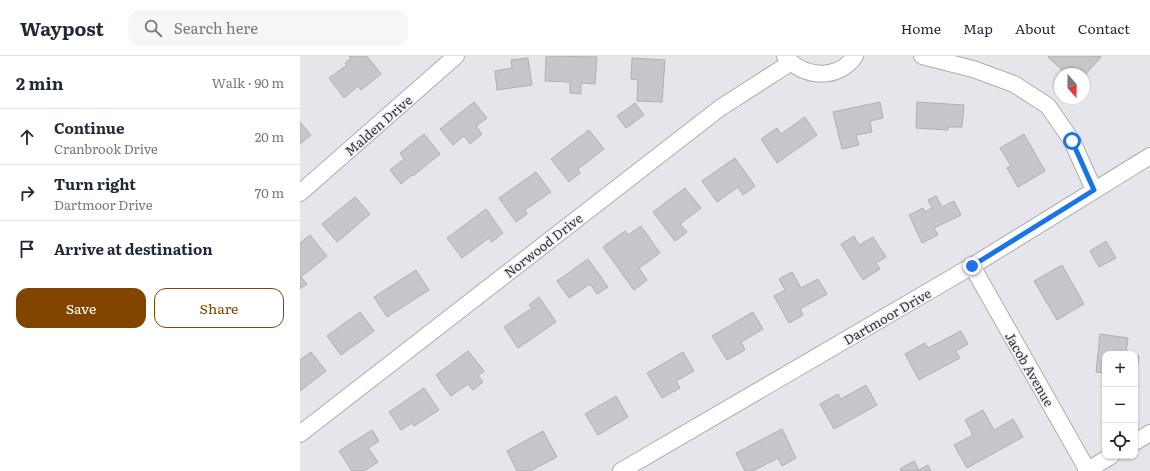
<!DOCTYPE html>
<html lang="en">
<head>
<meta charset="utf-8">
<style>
  body { margin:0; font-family:Literata,serif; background:#f6f6f7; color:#1f2937 }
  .controls { position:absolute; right:12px; bottom:12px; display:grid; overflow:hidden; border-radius:8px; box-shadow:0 1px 3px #0004 }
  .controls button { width:36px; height:36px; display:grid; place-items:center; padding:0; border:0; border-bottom:1px solid #e0e1e3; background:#fff; color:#1f2937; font:20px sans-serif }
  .compass { position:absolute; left:754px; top:12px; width:36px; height:36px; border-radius:50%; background:#fff; box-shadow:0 1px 3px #0004; rotate:160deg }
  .stop { position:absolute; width:12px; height:12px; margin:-9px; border:3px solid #1a73e8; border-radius:50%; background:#fff }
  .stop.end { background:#1a73e8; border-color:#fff; box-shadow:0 1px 4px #0008 }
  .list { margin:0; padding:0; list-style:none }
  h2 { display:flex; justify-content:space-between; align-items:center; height:52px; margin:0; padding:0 16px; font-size:17px }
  h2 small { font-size:13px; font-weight:400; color:#747a83 }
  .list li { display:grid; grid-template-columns:26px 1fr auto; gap:12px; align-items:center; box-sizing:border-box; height:56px; padding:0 16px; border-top:1px solid #e0e1e3 }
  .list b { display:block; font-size:15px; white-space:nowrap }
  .list p { margin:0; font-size:13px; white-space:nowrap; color:#747a83 }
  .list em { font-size:13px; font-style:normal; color:#747a83 }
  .actions { display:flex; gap:8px; padding:12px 16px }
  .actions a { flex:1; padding:9px 0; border:1px solid #814500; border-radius:12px; text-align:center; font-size:14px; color:#814500 }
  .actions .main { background:#814500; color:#fff }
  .icon { flex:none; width:22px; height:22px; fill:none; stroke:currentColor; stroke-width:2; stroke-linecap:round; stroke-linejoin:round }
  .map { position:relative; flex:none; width:850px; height:415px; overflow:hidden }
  header { display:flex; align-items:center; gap:24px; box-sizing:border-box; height:56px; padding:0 20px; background:#fff; border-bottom:1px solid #e0e1e3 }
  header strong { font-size:19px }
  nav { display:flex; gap:22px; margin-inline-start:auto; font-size:14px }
  .search { width:280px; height:36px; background:#f6f6f7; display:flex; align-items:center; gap:10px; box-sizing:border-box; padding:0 14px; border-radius:12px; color:#747a83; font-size:15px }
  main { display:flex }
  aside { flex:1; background:#fff }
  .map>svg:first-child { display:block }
  .building { fill:#c6c6cc; stroke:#afafb5 }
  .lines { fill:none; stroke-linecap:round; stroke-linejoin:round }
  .minor-casing { stroke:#acacb2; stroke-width:18 }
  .minor { stroke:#fff; stroke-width:16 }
  .route { stroke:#1a73e8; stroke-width:5 }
  .labels { text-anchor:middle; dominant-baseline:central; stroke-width:3; stroke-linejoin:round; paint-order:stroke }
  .street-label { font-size:13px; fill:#333335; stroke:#f2f3f8 }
</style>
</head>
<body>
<header>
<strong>Waypost</strong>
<div class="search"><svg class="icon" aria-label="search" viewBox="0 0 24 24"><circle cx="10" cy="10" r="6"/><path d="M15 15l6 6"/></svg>Search here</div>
<nav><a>Home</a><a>Map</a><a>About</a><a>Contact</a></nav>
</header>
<main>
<aside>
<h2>2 min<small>Walk · 90 m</small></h2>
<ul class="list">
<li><svg class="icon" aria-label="ahead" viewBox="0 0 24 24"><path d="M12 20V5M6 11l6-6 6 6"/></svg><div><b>Continue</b><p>Cranbrook Drive</p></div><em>20 m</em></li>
<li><svg class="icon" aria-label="right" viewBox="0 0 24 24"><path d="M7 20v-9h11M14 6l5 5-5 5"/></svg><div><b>Turn right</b><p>Dartmoor Drive</p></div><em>70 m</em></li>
<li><svg class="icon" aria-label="arrive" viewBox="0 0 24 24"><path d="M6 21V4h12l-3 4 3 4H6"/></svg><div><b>Arrive at destination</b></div></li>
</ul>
<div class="actions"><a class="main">Save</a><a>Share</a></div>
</aside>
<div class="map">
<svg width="850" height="415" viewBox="0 0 850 415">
  <rect width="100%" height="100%" fill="#e5e5eb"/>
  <path class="building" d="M 49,0 L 67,0 L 81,18 L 61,34 L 58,30 L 44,42 L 29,22 L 47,9 L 45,7 L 51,2 Z
    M 246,0 L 297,1 L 295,28 L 281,27 L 281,38 L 270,37 L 270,26 L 245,25 Z
    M 749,0 L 800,0 L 801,1 L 784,20 L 784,18 L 766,18 L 748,1 Z
    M 228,2 L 232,29 L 197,34 L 195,15 L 212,12 L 211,4 Z
    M 332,2 L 365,4 L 362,46 L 337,45 L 338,24 L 331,23 Z
    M 174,46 L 187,62 L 176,70 L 182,78 L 170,88 L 164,80 L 153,89 L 140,73 Z
    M 580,46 L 583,62 L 570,65 L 572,76 L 556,79 L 559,89 L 542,93 L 533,56 Z
    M 617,46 L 664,49 L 662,71 L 648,71 L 648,74 L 616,72 Z
    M 335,47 L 344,59 L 326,72 L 317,60 Z
    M 505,61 L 517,79 L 477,107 L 461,83 L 477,72 L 481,78 Z
    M 0,66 L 11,79 L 0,88 Z
    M 289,74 L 304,93 L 278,113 L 280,117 L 269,126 L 251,103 Z
    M 124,78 L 140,98 L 113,120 L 112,119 L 101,128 L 90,114 L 104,103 L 100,97 Z
    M 724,78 L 745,115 L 718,131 L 707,112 L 711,110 L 700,92 Z
    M 435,102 L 455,130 L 443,139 L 438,131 L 417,146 L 402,125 Z
    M 236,116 L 251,136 L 225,154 L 227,158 L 216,166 L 199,142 Z
    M 385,132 L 401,152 L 380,168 L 387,176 L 375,185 L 353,156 Z
    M 636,140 L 642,151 L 654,145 L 661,159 L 634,172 L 638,179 L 622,187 L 609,159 L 623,152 L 625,156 L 632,152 L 628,144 Z
    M 55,141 L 70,158 L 37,186 L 22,168 Z
    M 186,153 L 203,177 L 192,186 L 189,182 L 162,202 L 147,182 Z
    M 341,170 L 360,197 L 339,212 L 347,224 L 334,234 L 303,191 L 325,175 L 328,179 Z
    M 10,179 L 27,200 L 1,221 L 7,228 L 0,233 L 0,187 Z
    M 554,180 L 559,189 L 573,181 L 586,201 L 576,207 L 580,213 L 563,224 L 541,188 Z
    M 806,185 L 816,202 L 799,211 L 790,195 Z
    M 288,203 L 308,231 L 297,238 L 290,228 L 269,242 L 257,225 Z
    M 762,209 L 784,248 L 757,264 L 734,225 Z
    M 116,214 L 129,234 L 87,261 L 74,241 Z
    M 492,216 L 501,232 L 518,223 L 527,238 L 500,253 L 503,259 L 489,267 L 474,240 L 485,234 L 479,223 Z
    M 239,241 L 256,266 L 218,292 L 204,271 L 232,252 L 229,249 Z
    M 60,256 L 74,275 L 41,299 L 27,280 Z
    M 453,256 L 463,273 L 441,286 L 445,294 L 427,304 L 412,280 Z
    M 661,275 L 668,288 L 656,295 L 660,302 L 619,324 L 605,298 L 625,287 L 628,292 Z
    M 800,278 L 828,282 L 826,298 L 827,298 L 805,298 L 805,317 L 796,316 Z
    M 168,295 L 184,315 L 178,320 L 183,326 L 173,334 L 168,328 L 151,340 L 136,319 Z
    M 11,296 L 26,315 L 0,335 L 0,304 Z
    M 383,296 L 394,315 L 376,325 L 380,332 L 362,342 L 347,317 Z
    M 835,299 L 839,300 L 836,321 L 835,321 Z
    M 566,329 L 577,349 L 534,373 L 520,348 L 538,338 L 541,343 Z
    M 124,332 L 139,354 L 114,370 L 112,367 L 101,374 L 89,356 Z
    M 316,340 L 328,361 L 298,379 L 285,358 Z
    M 683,354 L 694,374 L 713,363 L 723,381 L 667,412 L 654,389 L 673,379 L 665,364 Z
    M 482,373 L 496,402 L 482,410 L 478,402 L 453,415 L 445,415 L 436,397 Z
    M 72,374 L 79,385 L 68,392 L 78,406 L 64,415 L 52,415 L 39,395 Z
    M 243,375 L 257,401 L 230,415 L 217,415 L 207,395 Z
    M 614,405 L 619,414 L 628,409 L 631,415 L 601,415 L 600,413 Z"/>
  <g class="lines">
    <defs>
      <path id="minor" d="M 485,0 C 503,22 538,25 555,0
        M 622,0 L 673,13 L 714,28 L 748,50 L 772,85 L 794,134
        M 0,137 L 156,0
        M 672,210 L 788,415
        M 0,378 L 420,52 L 490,7
        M 835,386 L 850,377
        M 321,415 L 672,210 L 850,100
        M 786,415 L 811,400"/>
    </defs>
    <use href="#minor" class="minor-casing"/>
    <use href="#minor" class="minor"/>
  </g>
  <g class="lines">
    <path class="route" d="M 672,210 L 794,134 L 772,85"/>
  </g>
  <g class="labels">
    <g class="street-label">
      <text transform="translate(78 69) rotate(-41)">Malden Drive</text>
      <text transform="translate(243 189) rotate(-38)">Norwood Drive</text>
      <text transform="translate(587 260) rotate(-30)">Dartmoor Drive</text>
      <text transform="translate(730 313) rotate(60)">Jacob Avenue</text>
    </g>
  </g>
</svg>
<div class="controls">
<button>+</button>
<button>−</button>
<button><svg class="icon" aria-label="locate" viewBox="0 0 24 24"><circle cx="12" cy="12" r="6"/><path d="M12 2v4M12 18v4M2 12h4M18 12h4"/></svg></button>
</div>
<svg class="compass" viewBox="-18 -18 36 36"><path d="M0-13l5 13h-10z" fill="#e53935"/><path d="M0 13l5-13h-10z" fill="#747a83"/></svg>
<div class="stop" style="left:772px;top:85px"></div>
<div class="stop end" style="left:672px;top:210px"></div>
</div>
</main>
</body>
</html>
